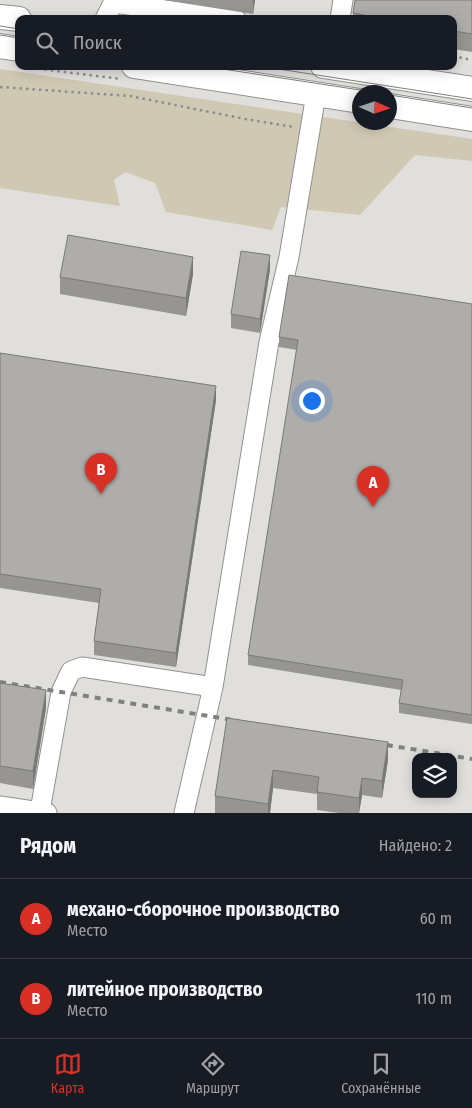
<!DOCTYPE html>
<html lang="ru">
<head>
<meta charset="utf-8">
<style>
  body { margin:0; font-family:"Fira Sans Condensed",sans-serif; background:#20242c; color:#f1f3f6 }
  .controls { position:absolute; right:15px; bottom:15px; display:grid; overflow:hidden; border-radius:10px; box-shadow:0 2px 12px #0003 }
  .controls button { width:45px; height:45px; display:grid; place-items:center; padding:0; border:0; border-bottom:1px solid #363941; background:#171b24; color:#f1f3f6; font:25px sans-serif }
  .compass { position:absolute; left:352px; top:85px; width:45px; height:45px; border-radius:50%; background:#171b24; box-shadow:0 2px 12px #0003; rotate:93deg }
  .you { position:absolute; left:311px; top:400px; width:18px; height:18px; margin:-12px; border:4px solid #fff; border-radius:50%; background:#1a73e8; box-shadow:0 0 0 8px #1a73e833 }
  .badge { display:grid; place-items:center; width:32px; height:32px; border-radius:50%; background:#d93025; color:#fff; font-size:16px; font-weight:700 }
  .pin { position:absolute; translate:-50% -41px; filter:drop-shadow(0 1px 2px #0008) }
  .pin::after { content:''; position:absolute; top:26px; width:18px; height:15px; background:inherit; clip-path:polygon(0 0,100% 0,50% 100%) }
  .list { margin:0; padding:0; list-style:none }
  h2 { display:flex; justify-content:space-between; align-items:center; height:65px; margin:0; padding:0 20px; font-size:21px }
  h2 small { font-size:16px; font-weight:400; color:#9ea1a6 }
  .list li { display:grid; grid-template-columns:32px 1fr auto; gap:15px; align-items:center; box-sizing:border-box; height:80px; padding:0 20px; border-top:1px solid #363941 }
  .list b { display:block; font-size:19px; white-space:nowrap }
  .list p { margin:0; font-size:16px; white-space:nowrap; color:#9ea1a6 }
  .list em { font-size:16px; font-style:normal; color:#9ea1a6 }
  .icon { flex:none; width:28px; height:28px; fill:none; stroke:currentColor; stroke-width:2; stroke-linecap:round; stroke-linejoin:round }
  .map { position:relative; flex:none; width:472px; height:813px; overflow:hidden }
  .search { position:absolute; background:#171b24; box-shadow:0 2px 12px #0003; left:15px; right:15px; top:15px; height:55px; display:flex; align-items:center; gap:12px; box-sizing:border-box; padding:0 18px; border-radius:10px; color:#9ea1a6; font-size:19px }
  .sheet { height:225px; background:#171b24 }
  nav { display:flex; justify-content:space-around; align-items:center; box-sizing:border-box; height:70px; border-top:1px solid #363941; background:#171b24; font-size:14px; color:#9ea1a6 }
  nav a { display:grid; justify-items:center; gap:2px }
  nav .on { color:#d93025 }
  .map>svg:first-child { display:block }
  .green { fill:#cfc8b3 }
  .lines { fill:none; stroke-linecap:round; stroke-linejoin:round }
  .minor-casing { stroke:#92918f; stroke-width:21 }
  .major-casing { stroke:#92918f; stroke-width:26 }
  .path { stroke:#8d8c8a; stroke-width:2.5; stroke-dasharray:2.5 4; stroke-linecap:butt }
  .minor { stroke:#fff; stroke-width:19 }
  .major { stroke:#fff; stroke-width:24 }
  .tram { stroke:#81807e; stroke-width:1 }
  .rail { stroke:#81807e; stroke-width:4; stroke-dasharray:6 6; stroke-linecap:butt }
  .wall { fill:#969592 }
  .shaded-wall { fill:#7a7977 }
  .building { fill:#aeadaa; stroke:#7a7977 }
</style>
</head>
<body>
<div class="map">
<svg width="472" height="813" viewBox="0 0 472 813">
  <rect width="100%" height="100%" fill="#e0dfdc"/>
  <path class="green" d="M 0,69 L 472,139 L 472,161 L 415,155 L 360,215 L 281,207 L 272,230 L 166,212 L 155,183 L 125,172 L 114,180 L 120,206 L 0,188 Z"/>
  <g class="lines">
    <defs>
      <path id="minor" d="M 105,19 L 113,3 L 236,19
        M 340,19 L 343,0
        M 0,806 L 47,813
        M 40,811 L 61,692 L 71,671 L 82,667 L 213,687
        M 184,813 L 213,687 L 269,342 L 289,257 L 316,94"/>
      <path id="major" d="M 0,17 L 19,19
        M 0,46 L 19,49
        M 134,66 L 360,101
        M 323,66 L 472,89
        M 390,106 L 472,119"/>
    </defs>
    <use href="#minor" class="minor-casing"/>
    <use href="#major" class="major-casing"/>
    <path class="path" d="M 453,56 L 472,60
      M 25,67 L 121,79
      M 0,87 L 130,96 L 245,119 L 294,127"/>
    <use href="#minor" class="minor"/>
    <use href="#major" class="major"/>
    <path class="tram" d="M 0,26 L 19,29
      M 0,35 L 19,38
      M 203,66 L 373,92
      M 259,66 L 472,99
      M 390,95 L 472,108"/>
    <path class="rail" d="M 0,682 L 239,721
      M 375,743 L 472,759"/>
  </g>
  <path class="wall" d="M 163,0 L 255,0 L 253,14 Z
    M 472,0 L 472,52 L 453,49 L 453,19 L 353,19 L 353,13 Z
    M 270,269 L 260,333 L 231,328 L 231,314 Z
    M 193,274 L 186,316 L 60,294 L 60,277 Z
    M 472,304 L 472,724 L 399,713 L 399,703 L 401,690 L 248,665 L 248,655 L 297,350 L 279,347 L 279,337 Z
    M 0,353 L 216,400 L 176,667 L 94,655 L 94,641 L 99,603 L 0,588 Z
    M 0,683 L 46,708 L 33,789 L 0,783 Z
    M 227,718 L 388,760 L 382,798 L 362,795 L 359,813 L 339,813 L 317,810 L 317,794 L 273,788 L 270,813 L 215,813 L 215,796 Z"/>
  <path class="shaded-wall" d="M 253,0 L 255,0 L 253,14 Z
    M 270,255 L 270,269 L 260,333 L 260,319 Z
    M 193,257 L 193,274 L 186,316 L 186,298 Z
    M 216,386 L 216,400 L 176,667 L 176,653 Z
    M 46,690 L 46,708 L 33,789 L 33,771 Z
    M 388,742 L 388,760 L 382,798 L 382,781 Z
    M 273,770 L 273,788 L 270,813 L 268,813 L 268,804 Z
    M 362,778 L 362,795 L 359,813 L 359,798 Z"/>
  <path class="building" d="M 355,0 L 472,0 L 472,34 L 453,31 L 453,19 L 384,19 L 353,13 Z
    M 68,235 L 193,257 L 186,298 L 60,277 Z
    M 241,251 L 270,255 L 260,319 L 231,314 Z
    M 289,275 L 472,304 L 472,715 L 399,703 L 403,680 L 248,655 L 298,340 L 279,337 Z
    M 0,353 L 216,386 L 176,653 L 94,641 L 101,589 L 0,574 Z
    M 0,683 L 46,690 L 33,771 L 0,766 Z
    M 227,718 L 388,742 L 382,781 L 362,778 L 359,798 L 317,792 L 319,777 L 273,770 L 268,804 L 215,796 Z"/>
</svg>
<div class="controls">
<button><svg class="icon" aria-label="layers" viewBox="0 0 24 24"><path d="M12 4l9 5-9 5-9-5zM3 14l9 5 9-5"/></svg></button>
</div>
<svg class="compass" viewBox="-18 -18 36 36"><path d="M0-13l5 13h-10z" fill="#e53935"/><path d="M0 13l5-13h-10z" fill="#9ea1a6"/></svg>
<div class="you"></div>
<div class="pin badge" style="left:373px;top:507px">A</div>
<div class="pin badge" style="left:101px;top:494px">B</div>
<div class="search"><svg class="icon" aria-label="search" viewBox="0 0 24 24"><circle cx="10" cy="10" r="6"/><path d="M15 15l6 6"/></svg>Поиск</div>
</div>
<section class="sheet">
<h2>Рядом<small>Найдено: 2</small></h2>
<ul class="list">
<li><span class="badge">A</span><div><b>механо-сборочное производство</b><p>Место</p></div><em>60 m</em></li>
<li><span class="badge">B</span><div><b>литейное производство</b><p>Место</p></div><em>110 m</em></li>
</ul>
</section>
<nav>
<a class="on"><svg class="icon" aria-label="map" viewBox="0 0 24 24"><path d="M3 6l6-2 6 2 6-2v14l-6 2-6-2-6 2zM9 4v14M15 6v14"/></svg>Карта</a>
<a><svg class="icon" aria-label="directions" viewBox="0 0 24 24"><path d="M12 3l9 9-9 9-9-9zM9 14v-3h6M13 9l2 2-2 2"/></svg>Маршрут</a>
<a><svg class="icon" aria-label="saved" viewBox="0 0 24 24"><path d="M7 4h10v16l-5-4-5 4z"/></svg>Сохранённые</a>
</nav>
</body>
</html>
